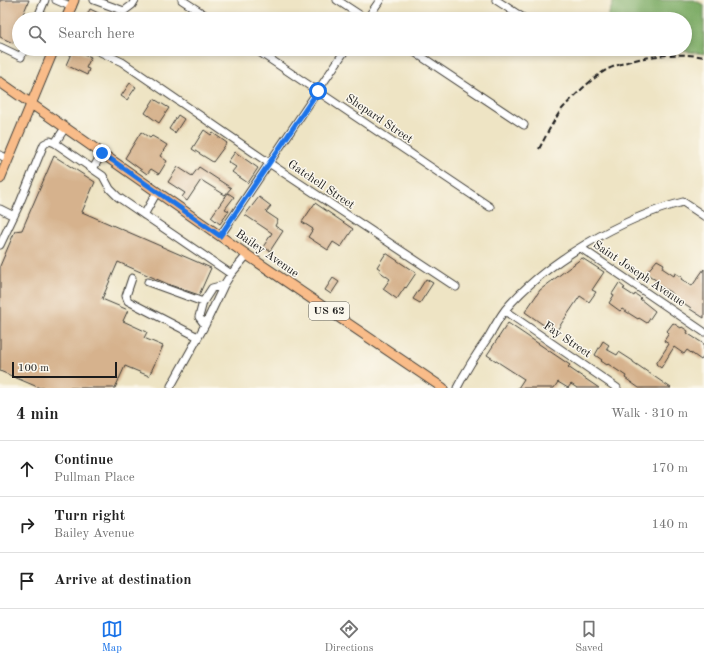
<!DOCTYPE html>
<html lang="en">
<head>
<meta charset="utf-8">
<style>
  body { margin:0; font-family:"Old Standard TT",serif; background:#f6f6f6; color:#222 }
  .scale { position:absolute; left:12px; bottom:10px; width:105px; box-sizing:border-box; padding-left:4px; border:2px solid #1c1c1c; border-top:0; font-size:11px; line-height:14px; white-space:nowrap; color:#1c1c1c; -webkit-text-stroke:3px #fbf7ec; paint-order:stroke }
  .stop { position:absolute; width:12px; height:12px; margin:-9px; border:3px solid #1a73e8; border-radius:50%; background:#fff }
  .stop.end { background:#1a73e8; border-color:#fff; box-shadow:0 1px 4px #0008 }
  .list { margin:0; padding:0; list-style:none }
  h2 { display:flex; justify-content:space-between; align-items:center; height:52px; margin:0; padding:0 16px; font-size:17px }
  h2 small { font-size:13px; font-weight:400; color:#767676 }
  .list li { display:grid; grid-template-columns:26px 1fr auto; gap:12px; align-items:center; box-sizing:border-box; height:56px; padding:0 16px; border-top:1px solid #e0e0e0 }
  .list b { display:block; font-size:15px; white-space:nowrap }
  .list p { margin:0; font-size:13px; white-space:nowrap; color:#767676 }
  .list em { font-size:13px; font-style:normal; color:#767676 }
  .icon { flex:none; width:22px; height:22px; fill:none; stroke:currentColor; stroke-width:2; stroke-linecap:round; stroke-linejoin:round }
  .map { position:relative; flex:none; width:704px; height:388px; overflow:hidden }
  .search { position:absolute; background:#fff; box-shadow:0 2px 6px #0003; left:12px; right:12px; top:12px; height:44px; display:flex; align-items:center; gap:10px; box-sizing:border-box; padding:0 14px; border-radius:22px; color:#767676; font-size:15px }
  .sheet { height:220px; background:#fff }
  nav { display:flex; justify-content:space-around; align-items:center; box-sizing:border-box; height:56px; border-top:1px solid #e0e0e0; background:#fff; font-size:11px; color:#767676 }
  nav a { display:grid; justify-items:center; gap:2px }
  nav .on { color:#1a73e8 }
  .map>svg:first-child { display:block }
  .forest { fill:#7aaa63; stroke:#4b6340 }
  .building { fill:#d6b28d }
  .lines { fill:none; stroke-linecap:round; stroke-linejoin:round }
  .minor-casing { stroke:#3c3a35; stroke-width:9 }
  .major-casing { stroke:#3c3a35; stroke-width:11 }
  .minor { stroke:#fff; stroke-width:7 }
  .major { stroke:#f9bc89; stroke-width:9 }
  .rail { stroke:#1c1c1c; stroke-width:2; stroke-dasharray:6 3; stroke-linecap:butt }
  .route { stroke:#1a73e8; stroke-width:5 }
  .labels { text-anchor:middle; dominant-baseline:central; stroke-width:3; stroke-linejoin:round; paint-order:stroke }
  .shield { fill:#fbf7ec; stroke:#5f5e5a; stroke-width:1 }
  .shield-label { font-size:11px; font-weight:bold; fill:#1c1c1c }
  .street-label { font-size:12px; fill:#1c1c1c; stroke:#fbf7ec }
</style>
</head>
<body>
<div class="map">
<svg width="704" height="388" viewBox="0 0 704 388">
  <rect width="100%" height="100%" fill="#fbf7ec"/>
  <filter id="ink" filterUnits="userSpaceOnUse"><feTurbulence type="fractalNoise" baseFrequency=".025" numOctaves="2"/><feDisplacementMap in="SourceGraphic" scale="8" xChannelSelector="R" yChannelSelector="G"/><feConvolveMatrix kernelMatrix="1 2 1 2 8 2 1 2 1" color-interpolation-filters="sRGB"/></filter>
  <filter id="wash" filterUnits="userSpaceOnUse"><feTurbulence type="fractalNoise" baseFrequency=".012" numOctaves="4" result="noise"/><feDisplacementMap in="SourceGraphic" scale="16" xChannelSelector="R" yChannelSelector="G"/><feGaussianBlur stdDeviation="0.9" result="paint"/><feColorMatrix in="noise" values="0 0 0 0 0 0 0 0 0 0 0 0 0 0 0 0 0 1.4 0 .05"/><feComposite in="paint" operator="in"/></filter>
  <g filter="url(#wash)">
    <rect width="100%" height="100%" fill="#eee4c4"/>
    <path class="forest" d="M 614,0 L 694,0 L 704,5 L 704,54 L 666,49 L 685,49 L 685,19 L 607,19 Z"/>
    <g id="blocks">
      <path class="building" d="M 0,0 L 29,0 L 21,19 L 19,19 L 19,29 L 13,43 L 0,37 Z
        M 90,9 L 111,19 L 85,19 Z
        M 73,49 L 91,57 L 86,68 L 89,69 L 87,75 L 66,65 Z
        M 130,83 L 136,87 L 127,100 L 121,96 Z
        M 154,99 L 169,108 L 159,123 L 145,113 Z
        M 178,115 L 184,119 L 175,133 L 169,129 Z
        M 204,130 L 211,135 L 213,133 L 227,143 L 213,162 L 192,149 Z
        M 141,132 L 150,138 L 152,136 L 159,140 L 167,145 L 160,156 L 167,161 L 159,174 L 151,169 L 147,174 L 125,158 Z
        M 235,152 L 258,168 L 248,183 L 232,172 L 236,167 L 228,162 Z
        M 54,156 L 95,182 L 82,212 L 211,268 L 199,295 L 170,285 L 118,262 L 102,299 L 128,310 L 123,321 L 147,332 L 144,338 L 163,346 L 149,376 L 125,366 L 115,388 L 40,388 L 0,371 L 0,266 L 15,231 L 22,230 Z
        M 178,167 L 192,176 L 199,167 L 231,188 L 225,195 L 201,180 L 187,201 L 182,197 L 185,193 L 168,182 Z
        M 228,193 L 234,197 L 225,209 L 229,211 L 220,224 L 211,217 Z
        M 259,197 L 271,206 L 266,212 L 278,220 L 275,226 L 283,231 L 270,251 L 263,247 L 272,233 L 245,215 Z
        M 315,203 L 353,229 L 341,247 L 333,242 L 328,250 L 308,237 L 313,229 L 302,222 Z
        M 386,253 L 416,273 L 406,288 L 405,287 L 397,299 L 383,289 L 390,279 L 379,271 L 380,269 L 377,267 Z
        M 582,258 L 604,272 L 592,290 L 596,292 L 589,302 L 580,296 L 555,333 L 525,312 L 540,290 Z
        M 657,260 L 664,264 L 662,268 L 674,276 L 675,273 L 682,277 L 681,279 L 692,286 L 704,269 L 704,318 L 690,309 L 691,308 L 679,300 L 672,296 L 673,294 L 655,283 L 657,281 L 646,273 Z
        M 333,278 L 339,282 L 331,294 L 325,290 Z
        M 426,279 L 433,283 L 420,303 L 413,299 Z
        M 619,283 L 625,288 L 623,289 L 634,296 L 635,294 L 641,298 L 640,299 L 655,311 L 647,323 L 639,318 L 638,319 L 622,309 L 620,311 L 609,303 L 614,295 L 612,294 Z
        M 508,323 L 570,365 L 568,367 L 599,388 L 577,388 L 571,384 L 568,388 L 558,382 L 554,388 L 518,388 L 524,379 L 487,355 Z
        M 673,323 L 681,328 L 682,327 L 688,331 L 687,333 L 704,344 L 704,356 L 701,360 L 687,350 L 684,354 L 674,347 L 661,368 L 656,364 L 669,344 L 664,341 L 669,333 L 667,331 Z
        M 603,341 L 609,345 L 606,349 L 617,355 L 619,352 L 633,361 L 633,362 L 671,388 L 639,388 L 625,378 L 626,376 L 608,364 L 607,365 L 601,361 L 602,360 L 595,355 Z"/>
    </g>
  </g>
  <g filter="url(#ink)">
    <use href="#blocks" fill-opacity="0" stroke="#3c3a35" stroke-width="1"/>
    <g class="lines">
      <defs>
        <path id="minor" d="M 56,0 L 72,7
          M 94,0 L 124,11 L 132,5 L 135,0
          M 182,0 L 211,19
          M 337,0 L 366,19
          M 496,0 L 525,19
          M 37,19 L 45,0
          M 367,19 L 380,0
          M 0,47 L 21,57 L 24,49
          M 94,49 L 122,62 L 269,163 L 456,287
          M 255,49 L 490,207
          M 410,49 L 524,125
          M 55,143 L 65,128
          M 0,155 L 8,159
          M 93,169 L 102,153
          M 0,209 L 14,216
          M 144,215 L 157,192
          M 220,236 L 346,49
          M 0,245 L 19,205 L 44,144 L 50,141 L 55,143 L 103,176 L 110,189 L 118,197 L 231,274 L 247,255
          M 581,248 L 704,332
          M 132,278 L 126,296 L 128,301 L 198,337
          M 148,282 L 203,302 L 199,317 L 205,325
          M 203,302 L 212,288 L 224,285
          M 505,311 L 617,388
          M 171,386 L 205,325 L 224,285 L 231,274
          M 457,388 C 466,370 477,353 489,336 C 494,327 499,318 505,310 C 546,261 622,218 683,202 L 704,216"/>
        <path id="major" d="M 66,19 L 74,0
          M 0,82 L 250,257 L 443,388
          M 0,179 L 54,49"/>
      </defs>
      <use href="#minor" class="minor-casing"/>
      <use href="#major" class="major-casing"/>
      <use href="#minor" class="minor"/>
      <use href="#major" class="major"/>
      <path class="rail" d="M 539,149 C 546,136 553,121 562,109 C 574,96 593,77 608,69 C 634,57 676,51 704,57"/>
    </g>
  </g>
  <g class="lines" filter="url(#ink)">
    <path class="route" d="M 102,153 L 220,236 L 318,91"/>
  </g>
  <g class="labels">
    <rect class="shield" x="309" y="302" width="40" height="18" rx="3"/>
    <g class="shield-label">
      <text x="329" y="311">US 62</text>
    </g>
    <g class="street-label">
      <text transform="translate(379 119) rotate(34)">Shepard Street</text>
      <text transform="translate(321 185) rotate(34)">Gatchell Street</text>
      <text transform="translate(267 254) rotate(35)">Bailey Avenue</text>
      <text transform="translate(639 274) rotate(34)">Saint Joseph Avenue</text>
      <text transform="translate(567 340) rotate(34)">Fay Street</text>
    </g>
  </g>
</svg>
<div class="scale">100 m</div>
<div class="stop" style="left:318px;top:91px"></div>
<div class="stop end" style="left:102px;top:153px"></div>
<div class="search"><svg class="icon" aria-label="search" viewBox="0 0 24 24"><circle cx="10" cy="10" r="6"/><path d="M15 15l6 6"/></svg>Search here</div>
</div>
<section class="sheet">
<h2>4 min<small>Walk · 310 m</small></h2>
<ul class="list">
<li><svg class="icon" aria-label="ahead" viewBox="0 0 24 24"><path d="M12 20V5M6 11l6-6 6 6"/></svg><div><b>Continue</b><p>Pullman Place</p></div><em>170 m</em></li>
<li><svg class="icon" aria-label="right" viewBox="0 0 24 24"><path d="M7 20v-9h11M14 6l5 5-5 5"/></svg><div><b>Turn right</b><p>Bailey Avenue</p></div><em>140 m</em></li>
<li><svg class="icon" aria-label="arrive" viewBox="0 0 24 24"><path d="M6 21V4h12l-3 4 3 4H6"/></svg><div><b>Arrive at destination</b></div></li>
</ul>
</section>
<nav>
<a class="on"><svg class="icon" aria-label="map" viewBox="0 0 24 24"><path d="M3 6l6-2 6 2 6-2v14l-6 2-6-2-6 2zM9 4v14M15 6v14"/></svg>Map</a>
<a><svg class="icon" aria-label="directions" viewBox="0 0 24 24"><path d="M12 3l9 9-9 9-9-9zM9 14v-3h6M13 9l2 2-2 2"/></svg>Directions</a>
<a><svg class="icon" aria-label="saved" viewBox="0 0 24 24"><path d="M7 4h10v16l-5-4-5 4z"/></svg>Saved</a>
</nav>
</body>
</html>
